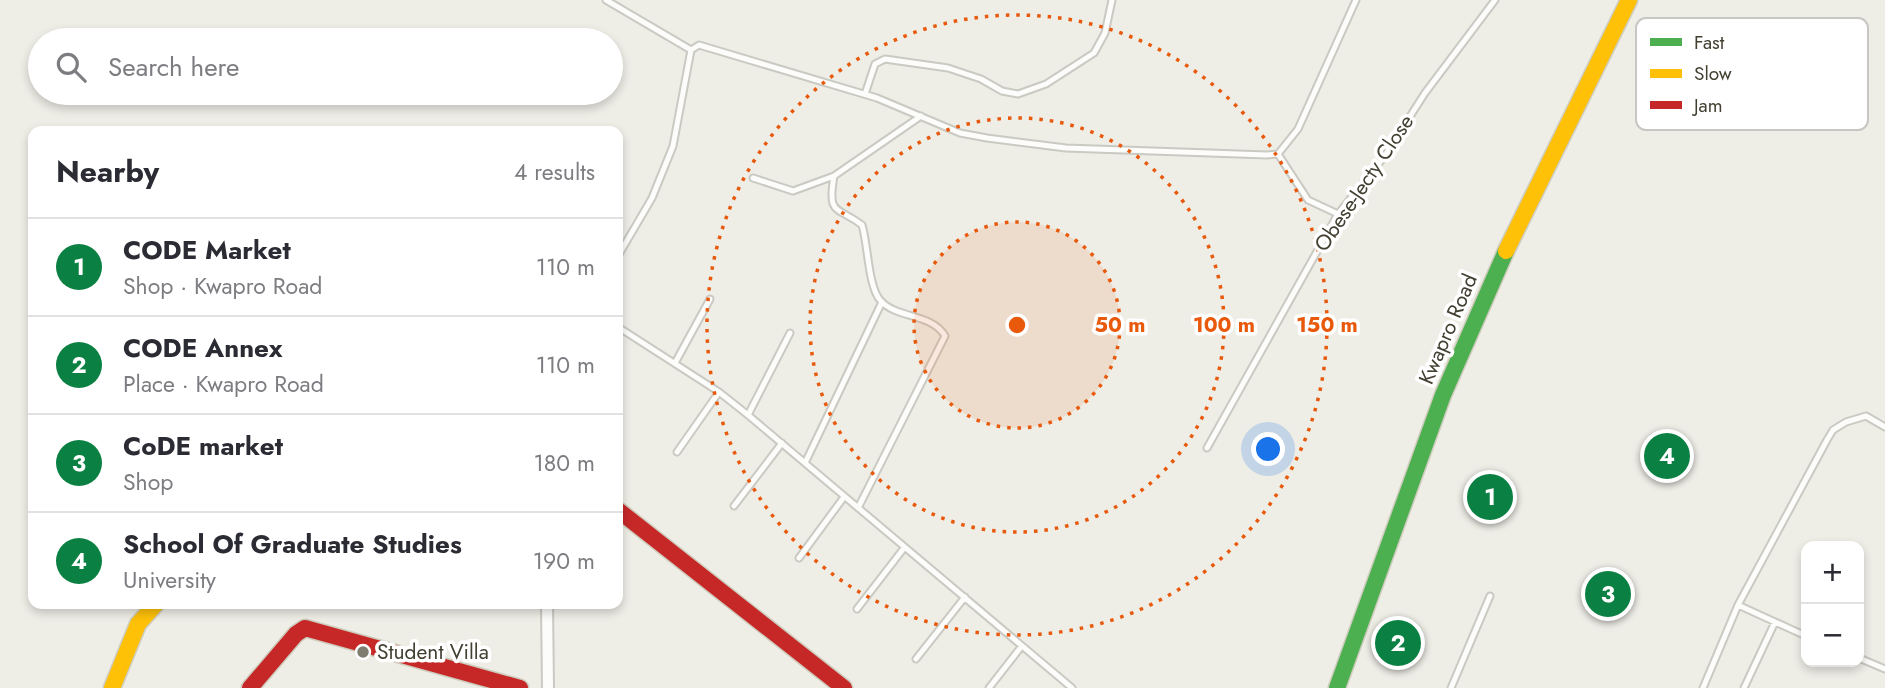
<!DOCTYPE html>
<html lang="en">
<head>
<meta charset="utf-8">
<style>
  body { margin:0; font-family:Jost,sans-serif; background:#f7f7f7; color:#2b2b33 }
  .controls { position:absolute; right:21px; bottom:21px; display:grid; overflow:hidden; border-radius:14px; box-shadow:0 4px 10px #0003 }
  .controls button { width:63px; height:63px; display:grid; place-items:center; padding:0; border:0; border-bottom:2px solid #e1e1e2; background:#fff; color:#2b2b33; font:35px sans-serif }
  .you { position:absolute; left:1269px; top:450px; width:24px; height:24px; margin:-18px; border:5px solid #fff; border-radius:50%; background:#1a73e8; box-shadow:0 0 0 10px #1a73e833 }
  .badge { display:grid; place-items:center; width:46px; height:46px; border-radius:50%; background:#0b8043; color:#fff; font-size:23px; font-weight:700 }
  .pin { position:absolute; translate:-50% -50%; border:4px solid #fff; box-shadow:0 2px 7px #0006 }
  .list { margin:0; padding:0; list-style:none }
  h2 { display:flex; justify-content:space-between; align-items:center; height:91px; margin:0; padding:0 28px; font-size:30px }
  h2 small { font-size:23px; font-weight:400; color:#7c7c81 }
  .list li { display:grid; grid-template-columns:46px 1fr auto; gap:21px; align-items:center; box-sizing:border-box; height:98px; padding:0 28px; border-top:2px solid #e1e1e2 }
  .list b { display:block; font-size:26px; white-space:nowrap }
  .list p { margin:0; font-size:23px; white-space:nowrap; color:#7c7c81 }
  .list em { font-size:23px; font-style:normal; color:#7c7c81 }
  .icon { flex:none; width:38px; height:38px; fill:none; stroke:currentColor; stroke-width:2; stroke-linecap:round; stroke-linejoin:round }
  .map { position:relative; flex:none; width:1885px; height:688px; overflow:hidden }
  .search { position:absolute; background:#fff; box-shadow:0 4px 10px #0003; left:28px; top:28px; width:595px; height:77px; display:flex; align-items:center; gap:18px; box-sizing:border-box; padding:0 24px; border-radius:38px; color:#7c7c81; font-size:26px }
  .panel { position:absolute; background:#fff; box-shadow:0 4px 10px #0003; left:28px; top:126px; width:595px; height:483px; border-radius:14px }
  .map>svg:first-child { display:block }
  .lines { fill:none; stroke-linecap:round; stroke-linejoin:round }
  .lane-casing { stroke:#cac9c2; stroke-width:9 }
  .street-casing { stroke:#cac9c2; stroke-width:14 }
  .fast-casing { stroke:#ceccbc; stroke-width:19 }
  .slow-casing { stroke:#ceccbc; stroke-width:19 }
  .jam-casing { stroke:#ceccbc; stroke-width:19 }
  .lane { stroke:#fcfcfb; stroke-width:5 }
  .street { stroke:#fcfcfb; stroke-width:10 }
  .fast { stroke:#4caf50; stroke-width:16 }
  .slow { stroke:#ffc107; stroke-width:16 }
  .jam { stroke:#c62828; stroke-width:16 }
  .ring { fill:none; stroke:#e8590c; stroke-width:3.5; stroke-dasharray:3.5 7 }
  .poi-dot { fill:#7f7d71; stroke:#fff; stroke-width:2.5 }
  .labels { text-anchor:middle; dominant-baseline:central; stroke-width:7; stroke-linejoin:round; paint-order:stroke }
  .street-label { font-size:21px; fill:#434032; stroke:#fff }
  .poi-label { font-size:21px; fill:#434032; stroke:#fff; text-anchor:start }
  .key { fill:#fff; stroke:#c7c6c2; stroke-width:2 }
  .key-label { font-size:19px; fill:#434032 }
  .centre { fill:#e8590c; stroke:#fff; stroke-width:3.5 }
  .ring-label { font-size:21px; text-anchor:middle; font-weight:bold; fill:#e8590c; stroke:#fff; stroke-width:7; stroke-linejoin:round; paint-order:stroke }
</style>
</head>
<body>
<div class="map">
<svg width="1885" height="688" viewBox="0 0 1885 688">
  <rect width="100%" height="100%" fill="#eeede6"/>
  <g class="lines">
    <defs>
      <path id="lane" d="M 606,0 L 691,50
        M 865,94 L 875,64 L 885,59 L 948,68 L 981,79 L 1002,91 L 1018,94 L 1046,84 L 1094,53 L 1105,33 L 1112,0
        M 1278,154 L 1308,200 L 1338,214
        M 753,178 L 793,191 L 834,176
        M 618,256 L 652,198 L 673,146 L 691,50 L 699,45 L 877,98 L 960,133 L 987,138 L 1066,148 L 1267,155 L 1278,154 L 1298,129 L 1356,0
        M 618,327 L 719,392 L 748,415 L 1072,688
        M 675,363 L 710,299
        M 748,415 L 790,333
        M 1207,448 L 1338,214 L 1384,157 L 1425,93 L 1495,0
        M 677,452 L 719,392
        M 805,463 L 882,302
        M 734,506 L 782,443
        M 858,508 L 945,336 C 932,313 896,319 880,300 C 868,286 868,244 862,225 C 837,206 827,216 834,176 L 921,116
        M 799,558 L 844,497
        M 1738,605 L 1806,636
        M 857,609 L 904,548
        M 1859,658 L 1885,669
        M 916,659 L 965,597
        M 989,688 L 1021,647
        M 1451,688 L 1490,596
        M 1703,688 L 1738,605 L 1827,440 L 1833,430 L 1846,422 L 1866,416 L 1885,427
        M 1744,688 L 1775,622"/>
      <path id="street" d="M 547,604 L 548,688"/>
      <path id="fast" d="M 1337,688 L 1443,395 L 1506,251"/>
      <path id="slow" d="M 1506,251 L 1629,0
        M 112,688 L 138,624 L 156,604"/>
      <path id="jam" d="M 618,510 L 844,688
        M 250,688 L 296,634 L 305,628 L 520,688"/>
    </defs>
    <use href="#lane" class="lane-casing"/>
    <use href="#street" class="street-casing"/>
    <use href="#fast" class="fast-casing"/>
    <use href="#slow" class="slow-casing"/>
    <use href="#jam" class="jam-casing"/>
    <use href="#lane" class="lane"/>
    <use href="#street" class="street"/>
    <use href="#fast" class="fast"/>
    <use href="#slow" class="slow"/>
    <use href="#jam" class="jam"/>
  </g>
  <circle cx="1017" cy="325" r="103" fill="#e8590c" fill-opacity=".12"/>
  <g class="ring">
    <circle cx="1017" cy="325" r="103"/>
    <circle cx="1017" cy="325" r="207"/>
    <circle cx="1017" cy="325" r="310"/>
  </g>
  <circle class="poi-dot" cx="363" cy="652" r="7"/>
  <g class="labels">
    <g class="street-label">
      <text transform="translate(1364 183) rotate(-56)">Obese-Jecty Close</text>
      <text transform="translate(1448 329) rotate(-67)">Kwapro Road</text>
    </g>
    <g class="poi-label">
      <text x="377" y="652">Student Villa</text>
    </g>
  </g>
  <rect x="1636" y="18" width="232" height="112" rx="10" class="key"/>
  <rect x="1650" y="38" width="32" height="8" fill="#4caf50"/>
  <rect x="1650" y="69" width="32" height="9" fill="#ffc107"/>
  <rect x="1650" y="101" width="32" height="8" fill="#c62828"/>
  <g class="key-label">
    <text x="1694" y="49">Fast</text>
    <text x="1694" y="80">Slow</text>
    <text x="1694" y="112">Jam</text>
  </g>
  <circle cx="1017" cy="325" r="10" class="centre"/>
  <g class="ring-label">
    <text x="1120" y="332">50 m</text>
    <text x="1224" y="332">100 m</text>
    <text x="1327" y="332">150 m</text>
  </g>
</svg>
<div class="controls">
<button>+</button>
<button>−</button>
</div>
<div class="you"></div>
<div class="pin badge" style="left:1490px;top:497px">1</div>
<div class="pin badge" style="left:1398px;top:643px">2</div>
<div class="pin badge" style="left:1608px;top:594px">3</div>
<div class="pin badge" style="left:1667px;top:456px">4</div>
<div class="search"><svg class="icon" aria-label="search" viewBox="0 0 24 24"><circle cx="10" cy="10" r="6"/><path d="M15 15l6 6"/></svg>Search here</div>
<section class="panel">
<h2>Nearby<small>4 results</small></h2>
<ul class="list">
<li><span class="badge">1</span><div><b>CODE Market</b><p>Shop · Kwapro Road</p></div><em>110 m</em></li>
<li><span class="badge">2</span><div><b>CODE Annex</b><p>Place · Kwapro Road</p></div><em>110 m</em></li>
<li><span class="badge">3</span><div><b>CoDE market</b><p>Shop</p></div><em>180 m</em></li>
<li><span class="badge">4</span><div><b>School Of Graduate Studies</b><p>University</p></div><em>190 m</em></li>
</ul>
</section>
</div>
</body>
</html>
